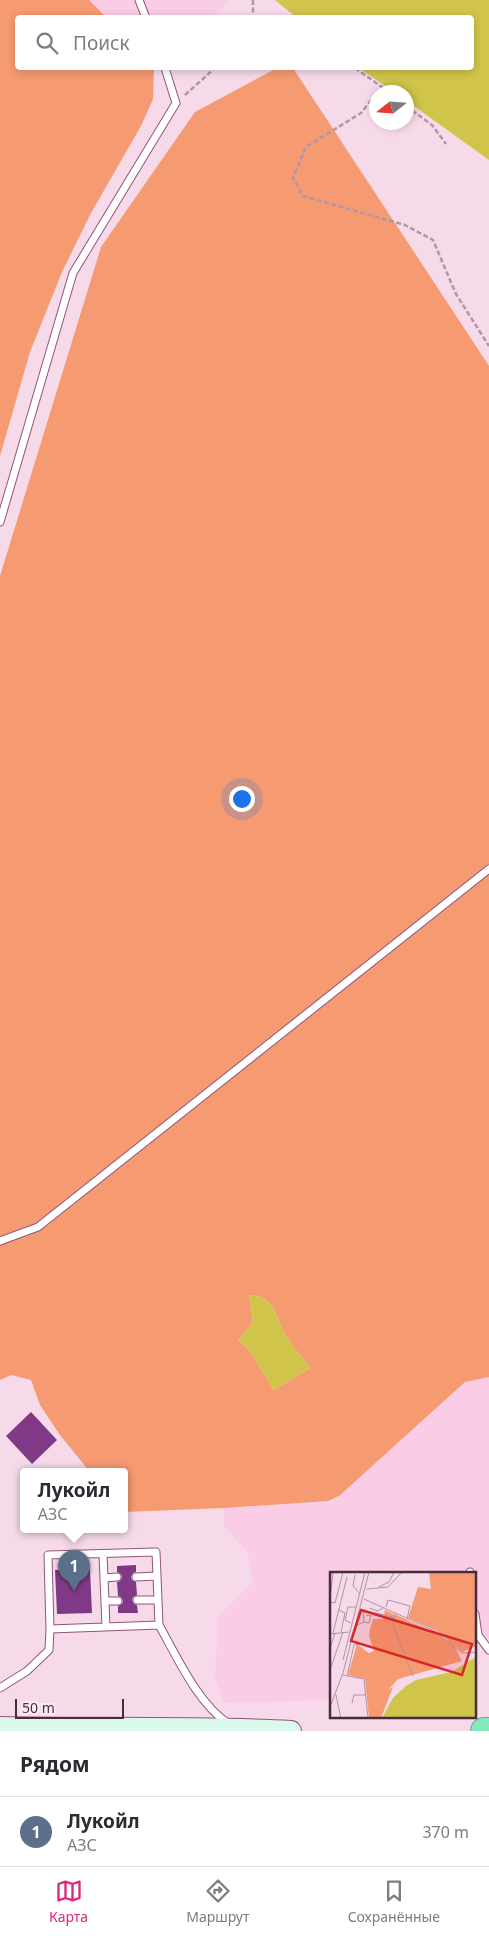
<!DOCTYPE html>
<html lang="ru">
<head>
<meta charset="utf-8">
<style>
  body { margin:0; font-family:"Noto Sans",sans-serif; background:#f2f2f3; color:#2b2b33 }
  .compass { position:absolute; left:369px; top:85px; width:45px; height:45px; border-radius:50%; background:#fff; box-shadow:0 2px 8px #0003; rotate:253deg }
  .scale { position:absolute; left:15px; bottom:12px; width:109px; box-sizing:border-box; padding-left:5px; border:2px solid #472c3c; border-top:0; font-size:14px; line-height:18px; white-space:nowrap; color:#472c3c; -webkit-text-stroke:4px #faecf3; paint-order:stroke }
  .you { position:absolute; left:241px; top:798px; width:18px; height:18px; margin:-12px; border:4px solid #fff; border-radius:50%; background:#1a73e8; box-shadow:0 0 0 8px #1a73e833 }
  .badge { display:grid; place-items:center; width:32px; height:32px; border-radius:50%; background:#db2777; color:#fff; font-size:16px; font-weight:700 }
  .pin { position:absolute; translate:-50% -41px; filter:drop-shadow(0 1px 2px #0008) }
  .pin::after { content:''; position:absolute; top:26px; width:18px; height:15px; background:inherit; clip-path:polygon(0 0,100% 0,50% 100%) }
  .popup { position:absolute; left:20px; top:1468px; width:108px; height:65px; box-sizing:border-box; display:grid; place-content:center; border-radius:5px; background:#fff; filter:drop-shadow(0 1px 4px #0005); font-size:16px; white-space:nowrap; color:#7c7c81 }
  .popup b { font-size:19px; color:#2b2b33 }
  .popup::after { content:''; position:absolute; left:50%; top:100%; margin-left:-10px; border:10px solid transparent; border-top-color:#fff }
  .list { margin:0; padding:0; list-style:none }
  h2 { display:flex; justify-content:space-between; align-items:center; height:65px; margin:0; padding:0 20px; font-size:21px }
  h2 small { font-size:16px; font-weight:400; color:#7c7c81 }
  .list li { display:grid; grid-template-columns:32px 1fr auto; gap:15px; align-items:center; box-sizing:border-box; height:70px; padding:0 20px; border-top:1px solid #e1e1e2 }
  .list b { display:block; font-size:19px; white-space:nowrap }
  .list p { margin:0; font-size:16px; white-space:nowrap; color:#7c7c81 }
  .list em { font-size:16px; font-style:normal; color:#7c7c81 }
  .icon { flex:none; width:28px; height:28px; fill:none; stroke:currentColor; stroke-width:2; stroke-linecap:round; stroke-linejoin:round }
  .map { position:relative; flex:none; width:489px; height:1731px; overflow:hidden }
  .search { position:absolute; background:#fff; box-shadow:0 2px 8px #0003; left:15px; right:15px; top:15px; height:55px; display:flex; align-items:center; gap:12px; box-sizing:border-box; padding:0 18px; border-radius:5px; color:#7c7c81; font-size:19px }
  .sheet { height:135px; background:#fff }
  nav { display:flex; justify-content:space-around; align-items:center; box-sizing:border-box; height:70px; border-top:1px solid #e1e1e2; background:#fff; font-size:14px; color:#7c7c81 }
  nav a { display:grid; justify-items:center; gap:2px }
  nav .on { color:#db2777 }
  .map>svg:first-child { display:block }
  .built { fill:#fbcce6 }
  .green { fill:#f69a72; fill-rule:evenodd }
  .water { fill:#d0c54a }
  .building { fill:#803987 }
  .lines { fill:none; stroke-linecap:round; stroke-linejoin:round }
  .lane-casing { stroke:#905478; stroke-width:9 }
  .secondary-casing { stroke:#905478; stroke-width:22 }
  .highway-casing { stroke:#6fa68f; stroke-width:28 }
  .path { stroke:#b196a5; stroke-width:2.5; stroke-dasharray:5 2.5; stroke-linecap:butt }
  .lane { stroke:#fff; stroke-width:7 }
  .secondary { stroke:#daf8eb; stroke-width:20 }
  .highway { stroke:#85e7bc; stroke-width:26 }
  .inset-road { fill:none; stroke:#b094a4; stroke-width:1 }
  .view { fill:#d62828; fill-opacity:0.15; stroke:#d62828; stroke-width:2.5 }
  .inset-edge { fill:none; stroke:#472c3c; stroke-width:2.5 }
</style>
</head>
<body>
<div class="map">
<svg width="489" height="1731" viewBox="0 0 489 1731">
  <rect width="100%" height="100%" fill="#f6dae9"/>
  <path class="built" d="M 89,0 L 229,0 L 215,18 L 106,17 Z
    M 489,1377 L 489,1639 L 475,1640 L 475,1574 L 332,1574 L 331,1700 L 224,1703 L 215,1679 L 218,1617 L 252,1583 L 248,1553 L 224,1526 L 224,1508 L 328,1501 L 339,1496 L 465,1382 Z"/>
  <path class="green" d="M 0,0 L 89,0 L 106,17 L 18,18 L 18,68 L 154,68 L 153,99 L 141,126 L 91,213 L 62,272 L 30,352 L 0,456 Z
    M 277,68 L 293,68 L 489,366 L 489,1377 L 465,1382 L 339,1496 L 328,1501 L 224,1508 L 124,1512 L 124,1472 L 90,1472 L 60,1435 L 40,1405 L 31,1380 L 11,1375 L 0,1380 L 0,576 L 101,247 L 195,112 ZM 249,1295 C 274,1296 275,1314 284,1332 C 291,1345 302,1357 310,1368 L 274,1390 L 249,1350 L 238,1340 L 253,1322 Z"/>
  <path class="water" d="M 275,0 L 489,0 L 489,160 L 407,101 L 406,92 L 394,92 L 359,68 L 472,68 L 472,18 L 296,17 Z
    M 249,1295 C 274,1296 275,1314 284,1332 C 291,1345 302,1357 310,1368 L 274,1390 L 249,1350 L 238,1340 L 253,1322 Z"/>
  <path class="building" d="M 31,1412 L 57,1440 L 32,1464 L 6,1436 Z
    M 136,1565 L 136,1572 L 133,1573 L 131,1577 L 132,1580 L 136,1582 L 137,1595 L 133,1597 L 132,1600 L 134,1604 L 137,1605 L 138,1613 L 118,1613 L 118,1606 L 122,1604 L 123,1601 L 121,1597 L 118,1596 L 117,1582 L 120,1581 L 122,1577 L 121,1574 L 117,1572 L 117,1566 Z
    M 90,1569 L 92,1613 L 57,1614 L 55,1570 Z"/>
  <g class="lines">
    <defs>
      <path id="lane" d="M 139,0 L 146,18
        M 0,522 L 73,273 L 176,103 L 165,68
        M 0,1241 L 38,1227 L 489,869
        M 103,1554 L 106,1627
        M 470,1572 L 470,1574
        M 136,1577 L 157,1576
        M 104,1578 L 117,1577
        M 137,1600 L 158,1600
        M 105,1601 L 118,1601
        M 475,1614 L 478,1635 L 489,1650
        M 50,1629 L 48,1555 L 156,1552 L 159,1625
        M 0,1688 L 27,1671 L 49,1650 L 50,1629 L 159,1625 C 177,1657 198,1704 229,1724"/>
      <path id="secondary" d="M 0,1727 C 97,1729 194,1726 291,1731"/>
      <path id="highway" d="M 484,1731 L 489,1731"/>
    </defs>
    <use href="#lane" class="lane-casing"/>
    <use href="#secondary" class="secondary-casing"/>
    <use href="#highway" class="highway-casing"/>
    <path class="path" d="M 253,0 L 253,18
      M 355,68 L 382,87 L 377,92
      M 382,87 L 388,92
      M 376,94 L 361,113 L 306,147 L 293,178 L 303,196 L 405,225 L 433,240 L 456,294 L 489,346
      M 185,95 L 215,68
      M 406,106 L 432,125 L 446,144"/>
    <use href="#lane" class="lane"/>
    <use href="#secondary" class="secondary"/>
    <use href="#highway" class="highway"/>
  </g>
  <g transform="translate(330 1572)">
    <rect width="146" height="146" fill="#f6dae9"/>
    <path d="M 99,0 L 146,0 L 146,74 L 132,80 L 105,58 L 78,46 L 88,15 L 101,17 ZM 55,38 L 102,59 L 124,73 L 132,89 L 68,107 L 58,118 L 63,115 L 51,146 L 39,146 L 35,107 L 18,103 L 27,72 L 39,81 L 44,79 L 39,64 L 40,57 L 43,47 L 53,47 Z" fill="#f69a72"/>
    <path d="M 146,85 L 146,146 L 52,146 L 63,126 L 76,114 L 86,108 L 121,100 Z" fill="#d0c54a"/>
    <path class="inset-road" d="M 25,3 L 23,14 L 29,21M 49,15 L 59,10 L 64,0M 37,17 L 58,15 L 72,0M 1,19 L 3,1M 34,27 L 103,58 L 132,81 L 147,80M 0,30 L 5,31 L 13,0M 56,35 L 58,28 L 80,34 L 77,47M 39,36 L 48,39 L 53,36M 9,38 L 15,41 L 11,60M 33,38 L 63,45M 66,42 L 62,50 L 83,104M 34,50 L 39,51 L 41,44 L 36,43M 21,51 L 15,48 L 18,35 L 26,35M 27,53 L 34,50 L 33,38M 3,61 L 17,5M 0,62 L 19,60M 0,77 L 5,61M 13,88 L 35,0M 0,98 L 13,60M 13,103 L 34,107 L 38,147M 17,104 L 24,73 L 32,71M 6,123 L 11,147M 22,131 L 24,123 L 35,123M 0,135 L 13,101 L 39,0"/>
    <path class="view" d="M 31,38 L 142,72 L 132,103 L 21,69 Z"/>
    <rect width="146" height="146" class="inset-edge"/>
  </g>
</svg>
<svg class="compass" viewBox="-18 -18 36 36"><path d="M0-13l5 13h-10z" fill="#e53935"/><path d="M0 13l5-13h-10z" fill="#7c7c81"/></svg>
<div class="scale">50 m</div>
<div class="you"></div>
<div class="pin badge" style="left:74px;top:1591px;background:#5c6f8a">1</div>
<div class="popup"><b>Лукойл</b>АЗС</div>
<div class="search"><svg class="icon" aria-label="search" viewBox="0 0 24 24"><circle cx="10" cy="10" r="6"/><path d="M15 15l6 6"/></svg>Поиск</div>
</div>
<section class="sheet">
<h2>Рядом<small></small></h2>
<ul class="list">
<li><span class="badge" style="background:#5c6f8a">1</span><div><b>Лукойл</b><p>АЗС</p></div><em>370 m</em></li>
</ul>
</section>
<nav>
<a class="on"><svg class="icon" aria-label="map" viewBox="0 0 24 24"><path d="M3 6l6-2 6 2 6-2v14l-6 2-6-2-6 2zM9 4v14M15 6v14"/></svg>Карта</a>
<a><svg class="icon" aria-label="directions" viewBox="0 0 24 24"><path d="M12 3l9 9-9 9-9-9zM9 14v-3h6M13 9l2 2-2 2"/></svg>Маршрут</a>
<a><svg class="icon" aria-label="saved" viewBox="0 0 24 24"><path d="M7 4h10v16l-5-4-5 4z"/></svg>Сохранённые</a>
</nav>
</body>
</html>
